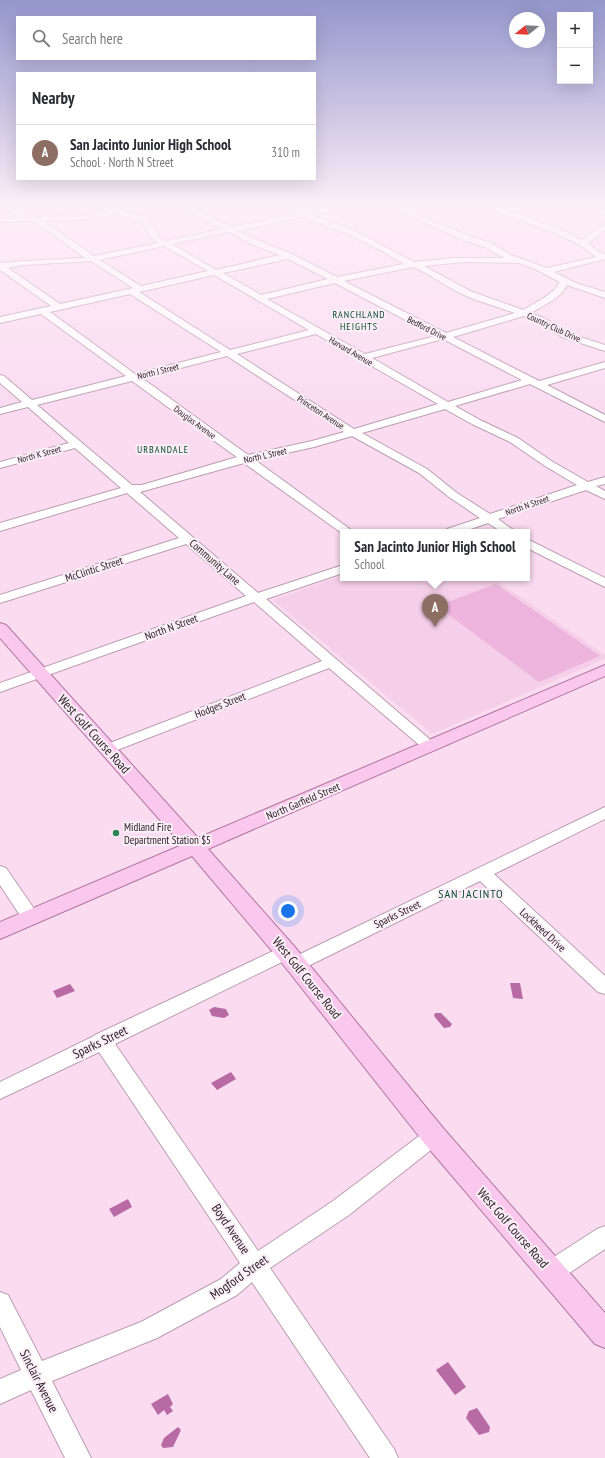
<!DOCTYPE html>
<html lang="en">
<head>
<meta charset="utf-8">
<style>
  body { margin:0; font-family:"PT Sans Narrow",sans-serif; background:#f2f2f3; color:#2b2b33 }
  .controls { position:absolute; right:12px; top:12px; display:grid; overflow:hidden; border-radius:0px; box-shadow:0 4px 16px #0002 }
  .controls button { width:36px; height:36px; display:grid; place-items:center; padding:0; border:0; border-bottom:1px solid #e1e1e2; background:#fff; color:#2b2b33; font:20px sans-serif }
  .compass { position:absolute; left:509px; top:12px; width:36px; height:36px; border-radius:50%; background:#fff; box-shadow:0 4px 16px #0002; rotate:252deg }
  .you { position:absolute; left:288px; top:911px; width:14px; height:14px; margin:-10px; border:3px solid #fff; border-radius:50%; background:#1a73e8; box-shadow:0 0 0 6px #1a73e833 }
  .badge { display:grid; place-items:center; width:26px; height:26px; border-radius:50%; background:#2563eb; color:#fff; font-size:13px; font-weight:700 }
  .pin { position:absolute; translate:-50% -33px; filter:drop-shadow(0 1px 2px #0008) }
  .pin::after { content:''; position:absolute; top:21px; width:14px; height:12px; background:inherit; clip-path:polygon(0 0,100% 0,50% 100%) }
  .popup { position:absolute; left:340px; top:529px; width:190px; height:52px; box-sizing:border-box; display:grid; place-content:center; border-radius:0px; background:#fff; filter:drop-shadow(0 1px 3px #0005); font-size:13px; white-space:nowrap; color:#7c7c81 }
  .popup b { font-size:15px; color:#2b2b33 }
  .popup::after { content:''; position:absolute; left:50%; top:100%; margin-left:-8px; border:8px solid transparent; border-top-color:#fff }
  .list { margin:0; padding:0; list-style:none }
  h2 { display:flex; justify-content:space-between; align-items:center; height:52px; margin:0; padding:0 16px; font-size:17px }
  h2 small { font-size:13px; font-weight:400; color:#7c7c81 }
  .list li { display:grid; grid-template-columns:26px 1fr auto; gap:12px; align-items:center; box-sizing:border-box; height:56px; padding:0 16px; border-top:1px solid #e1e1e2 }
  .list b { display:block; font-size:15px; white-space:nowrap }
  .list p { margin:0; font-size:13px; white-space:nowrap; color:#7c7c81 }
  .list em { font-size:13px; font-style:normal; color:#7c7c81 }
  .icon { flex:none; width:22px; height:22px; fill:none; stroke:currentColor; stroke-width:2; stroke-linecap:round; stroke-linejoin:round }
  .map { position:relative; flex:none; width:605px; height:1458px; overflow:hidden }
  .search { position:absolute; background:#fff; box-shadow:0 4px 16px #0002; left:16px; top:16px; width:300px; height:44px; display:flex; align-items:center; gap:10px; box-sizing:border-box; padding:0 14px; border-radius:0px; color:#7c7c81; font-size:15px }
  .panel { position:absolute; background:#fff; box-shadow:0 4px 16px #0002; left:16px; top:72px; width:300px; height:108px; border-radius:0px }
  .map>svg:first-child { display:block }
  .built { fill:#f5cfe9 }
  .green { fill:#edb4dc }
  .water { fill:#b76aa3 }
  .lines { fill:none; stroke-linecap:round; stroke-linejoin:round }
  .minor-casing { stroke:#bb9eb2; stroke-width:2 }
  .major-casing { stroke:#b176a1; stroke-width:2 }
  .minor { fill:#fff; fill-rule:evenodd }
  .major { fill:#fbc8ed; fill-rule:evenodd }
  .poi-dot { fill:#2e8559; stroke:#fbeef7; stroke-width:1.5 }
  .labels { text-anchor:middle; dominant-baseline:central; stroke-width:4; stroke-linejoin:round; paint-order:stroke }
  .far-street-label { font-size:9px; fill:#2c2129; stroke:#fbeef7 }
  .far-neighbourhood-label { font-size:10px; letter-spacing:1px; fill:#0a4a2d; stroke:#fbeef7 }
  .street-label { font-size:11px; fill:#2c2129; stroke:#fbeef7 }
  .poi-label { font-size:11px; fill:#2c2129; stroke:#fbeef7; text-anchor:start }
  .neighbourhood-label { font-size:12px; letter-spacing:1px; fill:#0a4a2d; stroke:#fbeef7 }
  .near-street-label { font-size:13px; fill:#2c2129; stroke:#fbeef7 }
</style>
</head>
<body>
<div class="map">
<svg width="605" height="1458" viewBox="0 0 605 1458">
  <rect width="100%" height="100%" fill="#fadbf0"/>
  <path class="built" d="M 343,575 L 343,578 L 493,578 L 605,655 L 605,659 L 432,734 L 273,600 Z"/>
  <path class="green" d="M 496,584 L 600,656 L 539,682 L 437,606 Z"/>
  <path class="water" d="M 510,983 L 520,983 L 523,999 L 513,998 Z
    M 70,984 L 75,991 L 57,998 L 53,991 Z
    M 214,1007 L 226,1009 L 229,1015 L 224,1018 L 212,1016 L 209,1010 Z
    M 435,1013 L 441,1013 L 452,1024 L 450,1027 L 444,1028 L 434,1016 Z
    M 231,1072 L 236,1079 L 217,1090 L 211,1083 Z
    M 128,1199 L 132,1207 L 114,1217 L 109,1209 Z
    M 448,1362 L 466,1387 L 455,1395 L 436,1370 Z
    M 168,1394 L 173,1404 L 170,1407 L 173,1411 L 167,1415 L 164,1410 L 158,1415 L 151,1404 Z
    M 477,1408 L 490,1427 L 489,1432 L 479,1435 L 466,1418 L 469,1411 Z
    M 178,1427 L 181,1430 L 173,1447 L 163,1448 L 161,1445 L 164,1438 Z"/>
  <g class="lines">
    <defs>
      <path id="minor" d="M 1,206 L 10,206 L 28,217 L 83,216 L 108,211 L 96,206 C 106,205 138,215 148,220 C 153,223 156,230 158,236 L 166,241 L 223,229 L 181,208 L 181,206 L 189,206 L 231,227 L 296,214 L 282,208 L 282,206 L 290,206 L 305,212 L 336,206 L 348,206 L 348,208 L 312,215 L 353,230 L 414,262 L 454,258 L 504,258 L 485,247 L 463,240 L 388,206 L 397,206 L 469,236 L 491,243 L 511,255 L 547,268 L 596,257 L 580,245 L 555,233 L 486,208 L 486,206 L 495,206 L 561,229 L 582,240 L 605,224 L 605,230 L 588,243 L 599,252 L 605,254 L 605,259 L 554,272 L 576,283 L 605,292 L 605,298 L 567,285 C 560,299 544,305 531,313 L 544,318 L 568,333 L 605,345 L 605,351 L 562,337 L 538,322 L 524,316 L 453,337 L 539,381 L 605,362 L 605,368 L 547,385 L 605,415 L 605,422 L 530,384 L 455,406 L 480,420 L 518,438 L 553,462 L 588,482 L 605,477 L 605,484 L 596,486 L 605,491 L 605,499 L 586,490 L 498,519 L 516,532 L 502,532 L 488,523 L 462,532 L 445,532 L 447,529 L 480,518 L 449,497 L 419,473 L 352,436 L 314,447 L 255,460 L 354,532 L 343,532 L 343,534 L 244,463 L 140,492 L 258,593 L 343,565 L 343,573 L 266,599 L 434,743 L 437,746 L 434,749 L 429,751 L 424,749 L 329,668 L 112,752 L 107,754 L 102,752 L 99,749 L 102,746 L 322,661 L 254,602 L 0,692 L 0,683 L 246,596 L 186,544 L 0,603 L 0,595 L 179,538 L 127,493 L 0,531 L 0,523 L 121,488 L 75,448 L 0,468 L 0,462 L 69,443 L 28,407 L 0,414 L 0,408 L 22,402 L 0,383 L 0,375 L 4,376 L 32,400 L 126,376 L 41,314 L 0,323 L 0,317 L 51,306 L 0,270 L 0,263 L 24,261 L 85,258 L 34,221 L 0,222 L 0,218 L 18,217 ZM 117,214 C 125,217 138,219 144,225 C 151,232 147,236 158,243 L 94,256 L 44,221 L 83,220 ZM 303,217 L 347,234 L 384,252 L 404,264 L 337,277 L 292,254 L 257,240 L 238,231 ZM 229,232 L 251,244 L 280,255 L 216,270 L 172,244 ZM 164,246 L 208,271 L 141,286 L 100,260 ZM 288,259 L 328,279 L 261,295 L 223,273 ZM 91,261 L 133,288 L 60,304 L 8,268 L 24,265 ZM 465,262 L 519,263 L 535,269 L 560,282 C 553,295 536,302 523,310 L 470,291 L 424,266 ZM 413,267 C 430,274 445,286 462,294 C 479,302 498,307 515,313 L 446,333 L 344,281 ZM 214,275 L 309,330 L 230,350 L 139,292 ZM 335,283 L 436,336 L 365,354 L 267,299 ZM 130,294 L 221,352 L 135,374 L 50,312 ZM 316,334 L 438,404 L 354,429 L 237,354 ZM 443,339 L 522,380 L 448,402 L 372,358 ZM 227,356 L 344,432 L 312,441 L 248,455 L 142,378 ZM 132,381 L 231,453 L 237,457 L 142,485 L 132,485 L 37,405 ZM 445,409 L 472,424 L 510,442 L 545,466 L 577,485 L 490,514 L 457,493 L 427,469 L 362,433 Z
        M 583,206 L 593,206 L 605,210 L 605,214 Z
        M 527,539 L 605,578 L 605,587 L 527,548 Z
        M 605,807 L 605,819 L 494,874 L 605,976 L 605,994 L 598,992 L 480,881 L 302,969 L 296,971 L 290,969 L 287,964 L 290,959 Z
        M 0,866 L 6,868 L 37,913 L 40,918 L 37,923 L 31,924 L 25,923 L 0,885 Z
        M 286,945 L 292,947 L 295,952 L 292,957 L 115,1044 L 258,1251 L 333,1201 L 427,1130 L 434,1127 L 441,1130 L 444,1136 L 441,1142 L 349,1215 L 270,1268 L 394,1449 L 398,1458 L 370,1458 L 252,1282 L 237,1295 L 157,1338 L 52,1381 L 91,1458 L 65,1458 L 31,1390 L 0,1404 L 0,1379 L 21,1370 L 0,1327 L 0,1292 L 8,1295 L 42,1361 L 141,1322 L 221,1279 L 240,1263 L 99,1052 L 0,1099 L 0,1082 L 94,1036 L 95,1035 Z
        M 605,1226 L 605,1249 L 559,1280 L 551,1283 L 543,1280 L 540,1272 L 543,1264 L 597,1229 Z"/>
      <path id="major" d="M 0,623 L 6,625 L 198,838 L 605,665 L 605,676 L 208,849 L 294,946 L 443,1128 L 605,1313 L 605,1348 L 595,1344 L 425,1144 L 278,958 L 192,856 L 0,939 L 0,922 L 182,845 L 0,638 Z"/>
    </defs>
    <use href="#minor" class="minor-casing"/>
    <use href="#major" class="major-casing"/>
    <use href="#minor" class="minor"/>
    <use href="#major" class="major"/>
  </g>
  <linearGradient id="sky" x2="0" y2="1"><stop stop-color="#9496cc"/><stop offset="0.5" stop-color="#fdeff8"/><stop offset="1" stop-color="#fdeff8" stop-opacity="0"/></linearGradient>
  <rect width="605" height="410" fill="url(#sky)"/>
  <circle class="poi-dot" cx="116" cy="833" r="4"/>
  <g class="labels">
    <g class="far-street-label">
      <text transform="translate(554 327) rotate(25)">Country Club Drive</text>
      <text transform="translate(427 328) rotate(27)">Bedford Drive</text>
      <text transform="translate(351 351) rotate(30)">Harvard Avenue</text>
      <text transform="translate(158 371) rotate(-14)">North J Street</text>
      <text transform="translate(321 412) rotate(33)">Princeton Avenue</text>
      <text transform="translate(195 422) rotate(36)">Douglas Avenue</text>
      <text transform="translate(39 454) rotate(-15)">North K Street</text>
      <text transform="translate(265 455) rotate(-13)">North L Street</text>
      <text transform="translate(527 505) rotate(-19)">North N Street</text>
    </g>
    <g class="far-neighbourhood-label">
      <text x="359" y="314">RANCHLAND<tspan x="359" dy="12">HEIGHTS</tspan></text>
      <text x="163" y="449">URBANDALE</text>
    </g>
    <g class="street-label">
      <text transform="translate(215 562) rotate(41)">Community Lane</text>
      <text transform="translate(94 569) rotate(-18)">McClintic Street</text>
      <text transform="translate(171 627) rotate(-20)">North N Street</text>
      <text transform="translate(220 705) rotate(-21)">Hodges Street</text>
      <text transform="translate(303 801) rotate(-23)">North Garfield Street</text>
      <text transform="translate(397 914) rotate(-26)">Sparks Street</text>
      <text transform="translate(543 930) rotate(43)">Lockheed Drive</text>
    </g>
    <g class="poi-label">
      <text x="124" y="827">Midland Fire<tspan x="124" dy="13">Department Station $5</tspan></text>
    </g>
    <g class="neighbourhood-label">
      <text x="471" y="893">SAN JACINTO</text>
    </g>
    <g class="near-street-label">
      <text transform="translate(94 734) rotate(48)">West Golf Course Road</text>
      <text transform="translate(307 978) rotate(51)">West Golf Course Road</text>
      <text transform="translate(100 1042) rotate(-26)">Sparks Street</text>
      <text transform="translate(513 1228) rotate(49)">West Golf Course Road</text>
      <text transform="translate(231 1229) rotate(56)">Boyd Avenue</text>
      <text transform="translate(239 1277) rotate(-35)">Mogford Street</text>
      <text transform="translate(39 1381) rotate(63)">Sinclair Avenue</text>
    </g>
  </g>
</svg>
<div class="controls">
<button>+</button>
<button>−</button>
</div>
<svg class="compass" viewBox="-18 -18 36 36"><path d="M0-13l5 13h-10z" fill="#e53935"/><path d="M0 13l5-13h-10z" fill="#7c7c81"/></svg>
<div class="you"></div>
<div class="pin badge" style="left:435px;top:627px;background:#8d6e63">A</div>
<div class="popup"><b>San Jacinto Junior High School</b>School</div>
<div class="search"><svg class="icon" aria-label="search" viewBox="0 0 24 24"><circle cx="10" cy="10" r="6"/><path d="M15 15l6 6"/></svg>Search here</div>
<section class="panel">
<h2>Nearby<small></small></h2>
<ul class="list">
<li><span class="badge" style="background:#8d6e63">A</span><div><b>San Jacinto Junior High School</b><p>School · North N Street</p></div><em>310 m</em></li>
</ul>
</section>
</div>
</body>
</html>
